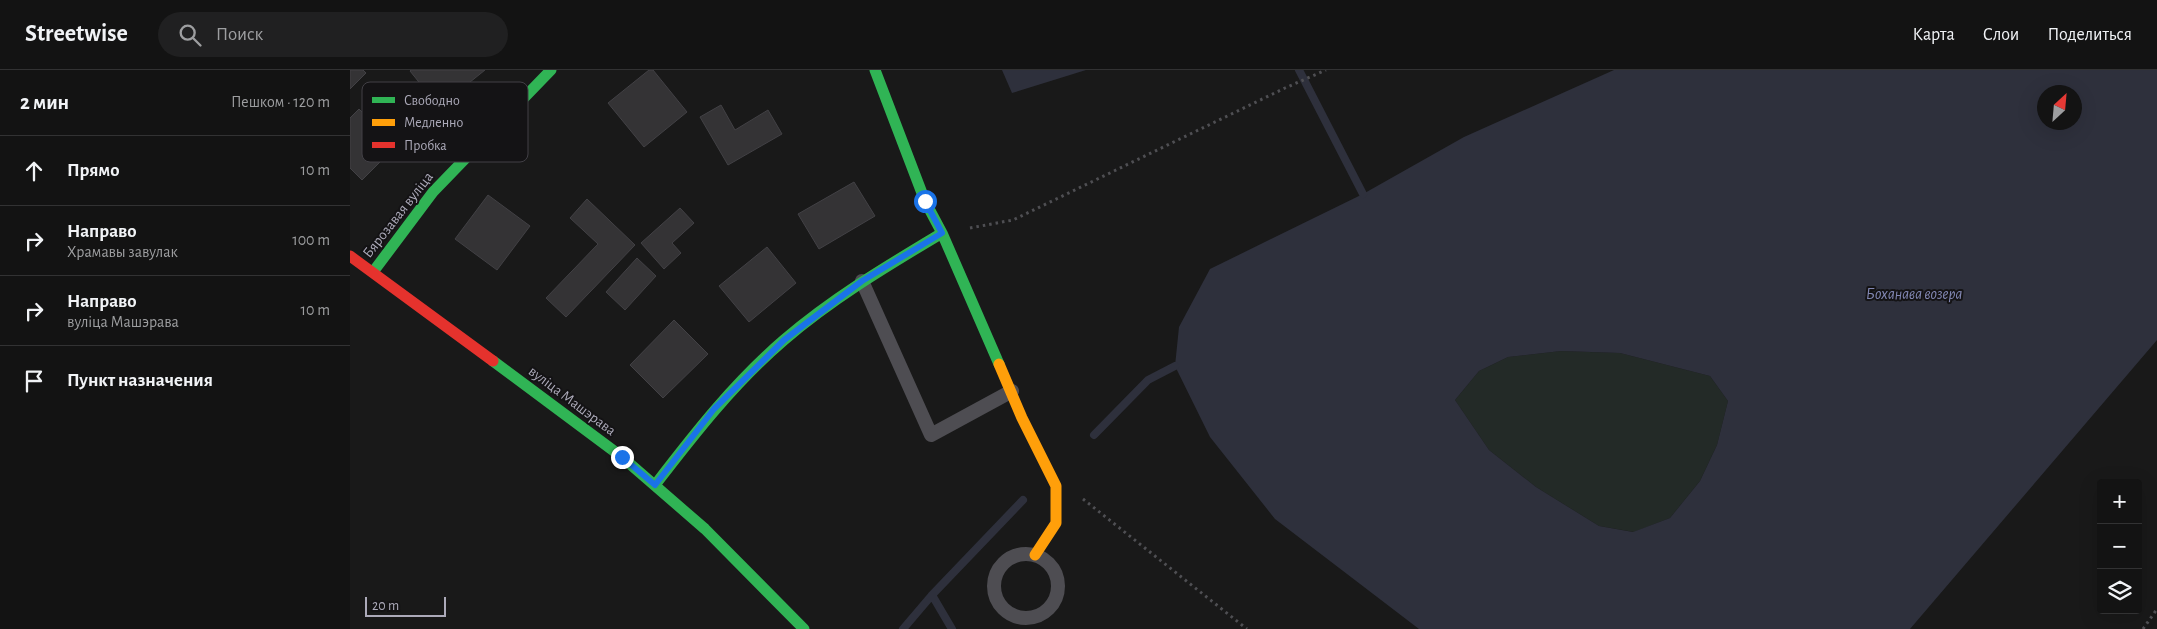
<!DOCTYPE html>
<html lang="ru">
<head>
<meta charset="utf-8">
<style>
  body { margin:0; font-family:"Alegreya Sans",sans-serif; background:#202021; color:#f1f3f6 }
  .controls { position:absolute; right:15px; bottom:15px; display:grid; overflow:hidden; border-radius:5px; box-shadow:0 5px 20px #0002 }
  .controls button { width:45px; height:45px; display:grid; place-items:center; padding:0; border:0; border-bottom:1px solid #323233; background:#131313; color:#f1f3f6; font:25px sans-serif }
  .compass { position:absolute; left:1687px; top:15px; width:45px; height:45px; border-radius:50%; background:#131313; box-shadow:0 5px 20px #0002; rotate:26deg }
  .scale { position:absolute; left:15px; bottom:12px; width:81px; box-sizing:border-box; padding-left:5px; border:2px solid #acaab9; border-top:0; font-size:14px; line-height:18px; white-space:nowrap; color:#acaab9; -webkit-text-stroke:4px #141315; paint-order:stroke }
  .stop { position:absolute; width:15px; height:15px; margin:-11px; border:4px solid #1a73e8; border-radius:50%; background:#fff }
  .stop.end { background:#1a73e8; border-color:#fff; box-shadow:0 1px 5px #0008 }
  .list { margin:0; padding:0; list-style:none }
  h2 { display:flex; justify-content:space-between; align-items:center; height:65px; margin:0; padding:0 20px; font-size:21px }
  h2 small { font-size:16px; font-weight:400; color:#9d9ea0 }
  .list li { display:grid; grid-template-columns:32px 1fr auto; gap:15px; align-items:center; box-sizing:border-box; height:70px; padding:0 20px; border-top:1px solid #323233 }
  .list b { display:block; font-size:19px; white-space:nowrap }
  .list p { margin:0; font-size:16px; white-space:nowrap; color:#9d9ea0 }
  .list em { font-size:16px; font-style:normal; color:#9d9ea0 }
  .icon { flex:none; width:28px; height:28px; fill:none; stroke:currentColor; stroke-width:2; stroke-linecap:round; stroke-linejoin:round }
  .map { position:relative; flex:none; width:1807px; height:559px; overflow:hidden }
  header { display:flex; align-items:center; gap:30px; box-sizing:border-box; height:70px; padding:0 25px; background:#131313; border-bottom:1px solid #323233 }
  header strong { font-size:24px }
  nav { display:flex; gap:28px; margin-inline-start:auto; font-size:18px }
  .search { width:350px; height:45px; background:#202021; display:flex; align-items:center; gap:12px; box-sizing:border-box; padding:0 18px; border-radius:28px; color:#9d9ea0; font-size:19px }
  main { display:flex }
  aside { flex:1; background:#131313 }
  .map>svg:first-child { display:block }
  .green { fill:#232a27 }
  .water { fill:#2e303c; fill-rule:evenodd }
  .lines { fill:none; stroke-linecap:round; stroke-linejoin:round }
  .stream { stroke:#2e303c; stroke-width:8 }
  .building { fill:#343335; stroke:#424145 }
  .path { stroke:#4f4f53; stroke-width:3; stroke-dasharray:2.5 4; stroke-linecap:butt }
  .lane { stroke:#4e4d52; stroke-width:14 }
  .fast { stroke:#30b455; stroke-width:11 }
  .slow { stroke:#ff9f0a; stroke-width:11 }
  .jam { stroke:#e5322d; stroke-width:11 }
  .route { stroke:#1a73e8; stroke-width:6 }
  .labels { text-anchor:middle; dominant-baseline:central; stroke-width:4; stroke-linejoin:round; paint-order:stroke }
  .street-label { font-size:15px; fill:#acaab9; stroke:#141315 }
  .water-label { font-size:16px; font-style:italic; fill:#8287b3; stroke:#141315 }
  .key { fill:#141315; stroke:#424046; stroke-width:1 }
  .key-label { font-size:14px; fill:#acaab9 }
</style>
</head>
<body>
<header>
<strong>Streetwise</strong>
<div class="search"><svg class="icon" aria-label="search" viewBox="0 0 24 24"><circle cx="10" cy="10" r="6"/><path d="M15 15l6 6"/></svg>Поиск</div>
<nav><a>Карта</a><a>Слои</a><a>Поделиться</a></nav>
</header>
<main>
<aside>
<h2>2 мин<small>Пешком · 120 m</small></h2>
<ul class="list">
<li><svg class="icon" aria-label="ahead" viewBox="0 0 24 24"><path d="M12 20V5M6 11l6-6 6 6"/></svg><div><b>Прямо</b></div><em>10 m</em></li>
<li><svg class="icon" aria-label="right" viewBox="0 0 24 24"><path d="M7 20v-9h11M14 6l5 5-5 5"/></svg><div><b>Направо</b><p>Храмавы завулак</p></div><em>100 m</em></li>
<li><svg class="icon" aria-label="right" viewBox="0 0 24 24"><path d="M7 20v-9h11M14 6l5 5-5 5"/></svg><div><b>Направо</b><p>вуліца Машэрава</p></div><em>10 m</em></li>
<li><svg class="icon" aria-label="arrive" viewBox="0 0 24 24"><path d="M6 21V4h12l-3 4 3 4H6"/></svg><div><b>Пункт назначения</b></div></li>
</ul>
</aside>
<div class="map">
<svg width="1807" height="559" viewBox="0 0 1807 559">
  <rect width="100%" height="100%" fill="#191919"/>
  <path class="green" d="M 1211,281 L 1270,283 L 1360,306 L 1378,331 L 1367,375 L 1350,411 L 1320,448 L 1284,462 L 1249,456 L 1186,417 L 1139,380 L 1105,330 L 1129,301 L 1158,287 Z"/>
  <path class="water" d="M 652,0 L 736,0 L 662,23 Z
    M 1264,0 L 1807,0 L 1807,270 L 1560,559 L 1069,559 L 925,449 L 860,367 L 825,296 L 829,257 L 860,199 L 1013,124 L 1114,67 ZM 1694,22 L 1724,22 L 1724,52 L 1694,52 ZM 1211,281 L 1270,283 L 1360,306 L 1378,331 L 1367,375 L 1350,411 L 1320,448 L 1283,462 L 1249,456 L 1186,417 L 1139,380 L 1105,330 L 1129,301 L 1158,287 Z"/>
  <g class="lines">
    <path class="stream" d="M 949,0 L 1013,124
      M 744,365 L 798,310 L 825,296
      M 582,525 L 602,559
      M 553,559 L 582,525 L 673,430"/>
  </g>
  <path class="building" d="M 0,0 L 13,0 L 16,3 L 0,19 Z
    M 61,0 L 135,0 L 89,37 L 60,1 Z
    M 299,0 L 303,0 L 337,42 L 294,77 L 258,33 Z
    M 371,35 L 385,60 L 418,40 L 432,64 L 378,95 L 350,47 Z
    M 9,39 L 46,76 L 12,110 L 0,98 L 0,48 Z
    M 504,112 L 525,146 L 469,179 L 448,144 Z
    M 138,125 L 180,156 L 147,200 L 105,169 Z
    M 237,129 L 285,175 L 216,247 L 196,228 L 248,174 L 220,148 Z
    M 330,138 L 344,153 L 322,173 L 331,183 L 314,199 L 291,173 Z
    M 417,177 L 446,213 L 399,252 L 369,216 Z
    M 287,188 L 306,206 L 275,240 L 256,222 Z
    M 324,250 L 358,284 L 313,328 L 280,295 Z"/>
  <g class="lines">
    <path class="path" d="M 620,158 L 663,150 L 935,18 L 976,0
      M 733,429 L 897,559
      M 1793,559 L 1807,539"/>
    <path class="lane" d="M 512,211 L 581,365 L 662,321
      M644 516a32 32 0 1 1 64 0a32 32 0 1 1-64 0Z"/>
    <path class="fast" d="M 525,0 L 575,131 L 592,163 L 649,294
      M 23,202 L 83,122 L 201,0
      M 143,291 L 272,387 L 355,459 L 454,559
      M 305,415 C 345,363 384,313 434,270 C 483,228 537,196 592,163"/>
    <path class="slow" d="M 649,294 L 672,348 L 706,416 L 706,453 L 685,485"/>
    <path class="jam" d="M 0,186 L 143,291"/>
  </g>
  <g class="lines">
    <path class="route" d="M 272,387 L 305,415 L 364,339 L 434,270 L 512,211 L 592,163 L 575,131"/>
  </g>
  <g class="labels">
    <g class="street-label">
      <text transform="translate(48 145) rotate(-52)">Бярозавая вуліца</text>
      <text transform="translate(222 331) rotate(37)">вуліца Машэрава</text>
    </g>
    <g class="water-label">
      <text x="1564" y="224">Боханава возера</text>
    </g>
  </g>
  <rect x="12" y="12" width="166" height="80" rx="8" class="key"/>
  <rect x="22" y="27" width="23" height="6" fill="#30b455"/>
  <rect x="22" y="49" width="23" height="7" fill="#ff9f0a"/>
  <rect x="22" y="72" width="23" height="6" fill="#e5322d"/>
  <g class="key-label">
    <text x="54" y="35">Свободно</text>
    <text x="54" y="57">Медленно</text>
    <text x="54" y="80">Пробка</text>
  </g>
</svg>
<div class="controls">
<button>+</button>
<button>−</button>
<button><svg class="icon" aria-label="layers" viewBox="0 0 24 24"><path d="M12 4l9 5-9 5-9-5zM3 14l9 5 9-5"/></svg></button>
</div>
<svg class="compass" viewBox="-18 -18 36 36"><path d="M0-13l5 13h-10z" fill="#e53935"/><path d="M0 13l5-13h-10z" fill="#9d9ea0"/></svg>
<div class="scale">20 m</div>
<div class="stop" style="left:575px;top:131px"></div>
<div class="stop end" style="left:272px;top:387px"></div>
</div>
</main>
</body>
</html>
